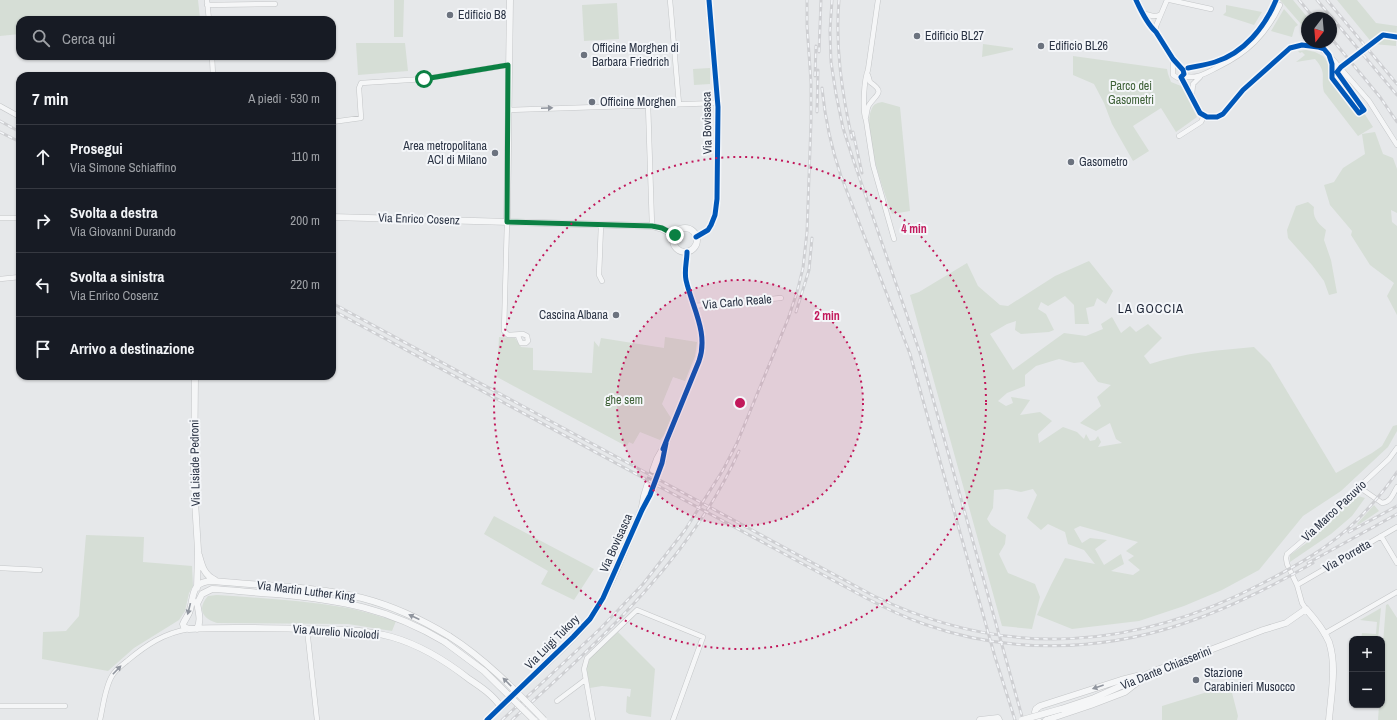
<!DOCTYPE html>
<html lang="it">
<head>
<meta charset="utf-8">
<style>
  body { margin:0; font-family:"Archivo Narrow",sans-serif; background:#20242c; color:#f1f3f6 }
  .controls { position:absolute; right:12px; bottom:12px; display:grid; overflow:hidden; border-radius:8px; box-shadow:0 1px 3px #0004 }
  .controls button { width:36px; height:36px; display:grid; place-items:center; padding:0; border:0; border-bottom:1px solid #363941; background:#171b24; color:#f1f3f6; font:20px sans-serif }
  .compass { position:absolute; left:1301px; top:12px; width:36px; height:36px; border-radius:50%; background:#171b24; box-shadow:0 1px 3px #0004; rotate:196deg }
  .stop { position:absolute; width:12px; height:12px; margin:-9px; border:3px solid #0b8043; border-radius:50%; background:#fff }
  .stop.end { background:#0b8043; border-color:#fff; box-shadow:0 1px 4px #0008 }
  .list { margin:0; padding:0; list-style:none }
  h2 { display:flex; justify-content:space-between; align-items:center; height:52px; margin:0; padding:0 16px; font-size:17px }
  h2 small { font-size:13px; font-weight:400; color:#9ea1a6 }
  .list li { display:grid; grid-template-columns:26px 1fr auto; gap:12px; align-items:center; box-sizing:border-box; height:64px; padding:0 16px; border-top:1px solid #363941 }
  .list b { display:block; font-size:15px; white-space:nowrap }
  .list p { margin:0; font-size:13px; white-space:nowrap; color:#9ea1a6 }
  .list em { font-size:13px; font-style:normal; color:#9ea1a6 }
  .icon { flex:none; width:22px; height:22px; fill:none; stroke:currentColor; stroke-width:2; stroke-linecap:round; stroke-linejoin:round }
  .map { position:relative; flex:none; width:1397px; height:720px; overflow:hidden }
  .search { position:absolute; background:#171b24; box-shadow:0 1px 3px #0004; left:16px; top:16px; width:320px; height:44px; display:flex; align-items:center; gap:10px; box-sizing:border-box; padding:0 14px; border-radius:12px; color:#9ea1a6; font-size:15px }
  .panel { position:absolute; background:#171b24; box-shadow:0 1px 3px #0004; left:16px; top:72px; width:320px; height:308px; border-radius:12px }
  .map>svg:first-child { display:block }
  .green { fill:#d6ded6; fill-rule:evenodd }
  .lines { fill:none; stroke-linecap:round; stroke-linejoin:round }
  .tertiary-tunnel { stroke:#c1c4c9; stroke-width:6; stroke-dasharray:6 3; stroke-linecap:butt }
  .minor-casing { stroke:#c4c6c8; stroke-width:5.5 }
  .tertiary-casing { stroke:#c4c6c8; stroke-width:7 }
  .minor { stroke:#f5f6f7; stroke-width:4.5 }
  .tertiary { stroke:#f5f6f7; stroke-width:6 }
  .rail-casing { stroke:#cecfd2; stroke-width:3 }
  .rail { stroke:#f4f6f9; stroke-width:1.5; stroke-dasharray:4.5; stroke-linecap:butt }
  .tertiary-bridge-casing { stroke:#c4c6c8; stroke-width:7; stroke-linecap:butt }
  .tertiary-bridge { stroke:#f5f6f7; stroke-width:6 }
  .cycleway-casing { stroke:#f4f6f9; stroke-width:8 }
  .cycleway { stroke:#0057b8; stroke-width:5 }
  .oneway { fill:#90959e }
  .route { stroke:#0b8043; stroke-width:5 }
  .ring { fill:none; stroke:#c2185b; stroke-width:2; stroke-dasharray:2 4 }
  .poi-dot { fill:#6c737f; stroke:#f4f6f9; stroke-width:1.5 }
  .labels { text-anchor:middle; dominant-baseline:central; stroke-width:4; stroke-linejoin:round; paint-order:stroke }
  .poi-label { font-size:12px; fill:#2b3445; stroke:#f4f6f9; text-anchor:start }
  .park-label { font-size:12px; fill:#3f6138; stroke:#f4f6f9 }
  .street-label { font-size:12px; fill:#2b3445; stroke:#f4f6f9 }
  .neighbourhood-label { font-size:13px; letter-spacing:1px; fill:#1d2536; stroke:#f4f6f9 }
  .centre { fill:#c2185b; stroke:#f4f6f9; stroke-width:2 }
  .ring-label { font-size:12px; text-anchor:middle; font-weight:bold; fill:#c2185b; stroke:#f4f6f9; stroke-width:4; stroke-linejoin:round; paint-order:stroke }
</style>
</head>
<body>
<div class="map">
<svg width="1397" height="720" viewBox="0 0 1397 720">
  <rect width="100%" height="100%" fill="#e6e8ea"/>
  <path class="green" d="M 0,0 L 198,0 L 200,18 L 175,20 L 20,20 L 20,34 L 0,36 Z
    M 394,0 L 404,0 L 403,37 L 394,37 Z
    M 1280,0 L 1293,0 L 1308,18 L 1307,18 L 1307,31 Z
    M 1337,0 L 1357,0 L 1376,23 L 1397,26 L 1396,46 L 1373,44 Z
    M 617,3 L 619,39 L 584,41 L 582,5 Z
    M 1226,5 L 1262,12 L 1254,25 L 1223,15 L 1226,12 Z
    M 1284,9 L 1298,25 L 1295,27 L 1292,37 L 1271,31 Z
    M 356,43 L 405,43 L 408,71 L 358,75 Z
    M 983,44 L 1013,48 L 1013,50 L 982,57 Z
    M 1306,50 L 1315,52 L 1323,56 L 1328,62 L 1329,77 L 1359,116 L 1364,113 L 1373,127 L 1358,136 L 1324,92 C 1320,76 1328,74 1315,59 L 1296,62 L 1305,55 L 1302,52 L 1300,53 L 1298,51 Z
    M 1073,56 L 1167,69 L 1168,74 L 1171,82 L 1181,86 L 1197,117 L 1176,132 L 1161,108 L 1133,126 L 1149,151 L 1133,161 L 1112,124 L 1104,103 L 1094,84 L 1073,75 Z
    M 710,68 L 710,84 L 694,85 L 693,69 Z
    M 882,102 L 900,107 L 910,211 L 892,214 C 884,192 861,129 872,108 C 874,104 877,103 882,102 Z
    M 1375,132 L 1383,154 L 1393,158 L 1397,169 L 1397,213 L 1391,210 L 1392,222 L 1397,226 L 1397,315 L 1387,296 L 1394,283 L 1370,265 L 1351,235 L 1352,231 L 1330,205 L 1324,185 L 1334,182 L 1343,168 L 1365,154 L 1362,134 Z
    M 1308,202 L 1314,207 C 1312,218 1319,224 1326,230 L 1324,240 L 1331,260 L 1337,293 L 1329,295 L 1324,281 L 1312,265 L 1288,238 L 1287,230 L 1296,206 Z
    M 1089,261 L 1113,291 L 1106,304 L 1097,298 L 1094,306 L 1086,308 L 1089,324 L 1075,324 L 1074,305 L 1065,296 L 1048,306 L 1041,302 L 1038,309 L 1046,314 L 1054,330 L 1049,332 L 1021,334 L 1015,330 L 1016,321 L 1007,324 L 990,334 L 1013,370 L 1064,333 L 1086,336 L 1103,329 L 1101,324 L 1112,317 L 1121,333 L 1130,326 L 1136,332 L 1148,324 L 1162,338 L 1144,356 L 1150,364 C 1183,353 1219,350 1254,347 L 1270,363 L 1336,473 L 1372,453 L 1382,446 L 1393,426 L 1397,425 L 1397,431 L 1388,447 L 1341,491 L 1303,516 L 1259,570 L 1222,590 L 1184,606 L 1139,621 L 1072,629 L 1037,615 L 1051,585 L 1065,558 L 1095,564 L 1084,550 L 1068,544 L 1065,532 L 1048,524 L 1041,530 L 1027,518 L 1037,495 L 1033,489 L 1021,492 L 1007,489 L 994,490 L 993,508 L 987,519 L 991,525 L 1006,535 L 1005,544 L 999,554 L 1008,573 L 1035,584 L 1040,597 L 1032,629 L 1002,626 L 910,295 L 919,292 L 967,263 L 978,286 L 1000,305 L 1008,306 L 1055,276 ZM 1059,359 L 1074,363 L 1083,362 L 1098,382 L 1111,385 L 1097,397 L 1101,406 L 1080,423 L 1096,431 L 1110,423 L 1116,439 L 1122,443 L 1098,447 L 1101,442 L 1098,436 L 1095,440 L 1090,441 L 1086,434 L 1084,439 L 1077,432 L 1063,427 L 1039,443 L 1038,434 L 1052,421 L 1040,412 L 1020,415 L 1030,400 L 1011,397 L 1013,403 L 1006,406 L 998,401 L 1007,393 L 1025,386 L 1025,375 L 1036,366 ZM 1080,526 L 1138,542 L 1126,551 L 1134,556 L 1128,560 L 1140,570 L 1133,575 L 1111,571 L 1124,564 L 1121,554 L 1104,565 L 1095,549 L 1107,540 L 1090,538 L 1082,543 L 1074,529 Z
    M 499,337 L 515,338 L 521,347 L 533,348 L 533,370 L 592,373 L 594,341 L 599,347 L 601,338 L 664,348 L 665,337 L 697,342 L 695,356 L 685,381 L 673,377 L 662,404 L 671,418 L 664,435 L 660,440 L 640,432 L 633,444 L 629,442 L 627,446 L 624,445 L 497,377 Z
    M 1358,496 L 1365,498 L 1352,516 L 1331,534 L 1290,562 L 1290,555 L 1312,539 L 1352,499 Z
    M 1374,505 L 1379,511 L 1358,525 L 1357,524 Z
    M 494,516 L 594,569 L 574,600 L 541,584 L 548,571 L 484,534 Z
    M 86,535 L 144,537 L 143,562 L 192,566 L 193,586 L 189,593 L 185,611 L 179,620 L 134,648 L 108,671 L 42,659 L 43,632 L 66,631 L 79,616 Z
    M 217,595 C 259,598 301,600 342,607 C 361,610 378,616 396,621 L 392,631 L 348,624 L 217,623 C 202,619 197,608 208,596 Z
    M 1388,604 L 1397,618 L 1397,720 L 1378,720 L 1379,705 L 1382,705 L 1382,656 L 1386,605 Z
    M 1381,608 L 1378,639 L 1361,639 L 1362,633 L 1376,634 L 1377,622 L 1360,620 Z
    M 618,632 L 655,669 L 651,717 L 629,714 L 626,712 L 627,696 L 630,697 L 631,689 L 602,686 L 590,688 L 586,667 L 589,658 Z
    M 1230,685 L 1238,716 L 1237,720 L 1162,720 L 1162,706 Z"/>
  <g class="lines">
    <path class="tertiary-tunnel" d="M 648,483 L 653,470
      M 654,486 L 658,473"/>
    <defs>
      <path id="minor" d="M 207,0 L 209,20
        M 670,0 L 679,104
        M 878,0 L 868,70 C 864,79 862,111 866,120 L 873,165 L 894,239
        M 1136,0 C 1141,11 1147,24 1156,32 L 1173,59 L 1183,70 L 1184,74 L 1181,77
        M 1170,0 L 1211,9
        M 207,5 L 275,4
        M 1142,13 C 1149,15 1155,18 1161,14
        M 1156,32 L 1156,26 L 1167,0
        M 212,56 L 213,76
        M 1173,59 L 1173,75 L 1178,78 L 1181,77
        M 1181,68 C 1225,67 1260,40 1276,0
        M 1183,76 C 1198,79 1204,74 1218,67 C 1247,53 1266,35 1280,5
        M 1181,77 L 1200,113 L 1207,117 L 1217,117 L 1223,114 L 1243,90 L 1290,48 L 1302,45 L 1320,48 L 1329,55 L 1369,101 L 1397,145
        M 1192,95 L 1193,84 L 1200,77
        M 648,104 L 652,226
        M 0,106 L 20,117
        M 508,110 L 718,103
        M 866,117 C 867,113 867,108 869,105 C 876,94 886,93 870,82 L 868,75
        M 332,122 L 361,118 L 359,88 L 361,83 L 424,79 L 508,65
        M 1179,136 L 1201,122 L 1204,116
        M 0,218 L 20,218
        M 507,222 L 504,331 L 508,335 L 523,334 L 527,336 L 528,341 L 526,343 L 521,343 L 518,336 L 516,335
        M 601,225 L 599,275 L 602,281
        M 0,279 L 20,277
        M 694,306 L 781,298
        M 1359,487 L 1382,503 C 1391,502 1393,494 1397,487
        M 1381,536 L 1397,563
        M 0,568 L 40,570
        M 1297,585 L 1397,527
        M 1306,609 L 1302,603 L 1297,585 L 1287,564 L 1286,558 L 1287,554 L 1327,520 L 1359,487 L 1389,459 L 1397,448
        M 307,629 L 317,720
        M 1324,634 L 1397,592
        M 557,701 L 585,680
        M 0,706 L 65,706
        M 100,720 C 103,707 105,687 112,676 C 115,670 122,665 127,661 C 146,645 164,633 189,629
        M 487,720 L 501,707
        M 593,720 L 584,669 L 587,658 L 637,610 L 703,637 L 673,720"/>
      <path id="tertiary" d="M 332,217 L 652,226 L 662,229 L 675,235
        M 507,222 L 510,0
        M673 240a12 12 0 1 1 24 0a12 12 0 1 1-24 0Z
        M 696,237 L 708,230 L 711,225 L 715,215 L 717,199 L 718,107 L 709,0
        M 195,376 L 194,485 L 198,550 L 197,588
        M 653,470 L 657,459 L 666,443 L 699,361 C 709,333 692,307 686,280 C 684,270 687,261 687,252
        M 658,473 L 663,461 L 665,448
        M 642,507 L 644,496 L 648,483
        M 199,555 C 202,566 204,575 215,580
        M 197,604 L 202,594 L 212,589 C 233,590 255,593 276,594 C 340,600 389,608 445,642
        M 197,629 C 202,620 198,611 197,602
        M 449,636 C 421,619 393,606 362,598 C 314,586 262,586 213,581 C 191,581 194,595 190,610 C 189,615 185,619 183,624 L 184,627 L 189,629 C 226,627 264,628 301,629 C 331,629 363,629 392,637 C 420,645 446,661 469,679 C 481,687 493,695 501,707 L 508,701
        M 520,688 C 542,667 571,643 589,620 C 611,590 626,547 640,513 C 644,504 650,496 654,486
        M 1061,709 L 1094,698 L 1157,670 L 1263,630 L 1286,623 L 1306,609 C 1314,618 1324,630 1329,642 C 1337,666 1331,695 1329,720
        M 980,720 L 998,718 L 999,720
        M 1038,720 L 1035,712 L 1036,709 L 1040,706 L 1121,680 L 1137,676
        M 1046,720 L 1091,705 L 1125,692 L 1139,681"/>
    </defs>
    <use href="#minor" class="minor-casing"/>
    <use href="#tertiary" class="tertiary-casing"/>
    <use href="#minor" class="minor"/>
    <use href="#tertiary" class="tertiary"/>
    <defs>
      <path id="rail" d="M 832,0 L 830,31 L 831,62 L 836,94 L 843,128 L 854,162 L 921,356 L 1023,720
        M 839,0 C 835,47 842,93 852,139
        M 1299,0 L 1314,18
        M 1317,0 L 1397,95
        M 1327,0 L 1397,84
        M 1331,38 L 1380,97 L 1397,122
        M 819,52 L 821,0
        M 815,76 L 816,46
        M 822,88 C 825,118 831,147 841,176 L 910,354 L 995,657 L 1015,720
        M 817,112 L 818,70
        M 0,121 L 20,132
        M 0,132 L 20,142
        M 853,132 L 862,173
        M 332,303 L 874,596 C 1007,660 1134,650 1263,583 C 1296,566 1330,547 1356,521 C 1371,506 1385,490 1397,472
        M 332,310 L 866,598 C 885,608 904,617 924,624 C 1007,654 1099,652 1182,624 C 1228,609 1271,587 1313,563
        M 796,312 L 809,270 L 812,238
        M 1349,532 L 1397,506
        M 1308,563 L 1397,514
        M 502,720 L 601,628 L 643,584 L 685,530 L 723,470 L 737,443 L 788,319 L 797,292 L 803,268 L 807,232 L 811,122 L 811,82 L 807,26 L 807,0
        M 512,720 C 599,641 690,561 739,451"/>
    </defs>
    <use href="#rail" class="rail-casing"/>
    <use href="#rail" class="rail"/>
    <defs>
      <path id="tertiary-bridge" d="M 449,636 C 485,659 514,689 544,720
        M 445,642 L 484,671 L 534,720
        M 1022,720 L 1061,709"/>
    </defs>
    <use href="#tertiary-bridge" class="tertiary-bridge-casing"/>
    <use href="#tertiary-bridge" class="tertiary-bridge"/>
    <defs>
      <path id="cycleway" d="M 1136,0 C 1141,11 1147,24 1156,32 L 1173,59 L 1183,70 L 1184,74 L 1181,77
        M 1188,68 C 1197,66 1206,65 1215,62 C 1244,53 1265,27 1276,0
        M 1181,77 L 1200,113 L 1207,117 L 1217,117 L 1223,114 L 1243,90 L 1290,48 L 1302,45 L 1318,47 L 1324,49 L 1329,55 L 1332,64 L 1332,78 L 1359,113 L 1364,110 L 1337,72 L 1341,67 L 1383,35 L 1397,37
        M 696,237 L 708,230 L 711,225 L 715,215 L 717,199 L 718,107 L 709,0
        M 663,449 L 699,361 C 709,333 692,307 686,280 C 684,270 687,261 687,252
        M 487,720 L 573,637 L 590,619 L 603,598 L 642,510 L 650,495 L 662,463 L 666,443"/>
    </defs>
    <use href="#cycleway" class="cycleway-casing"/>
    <use href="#cycleway" class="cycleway"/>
  </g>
  <defs><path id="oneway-solid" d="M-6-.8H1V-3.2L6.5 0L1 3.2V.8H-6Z"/></defs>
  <g class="oneway">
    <use href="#oneway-solid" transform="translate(547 108) rotate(-2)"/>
    <use href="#oneway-solid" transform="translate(189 609) rotate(104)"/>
    <use href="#oneway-solid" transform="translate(414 617) rotate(-155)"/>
    <use href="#oneway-solid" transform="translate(117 670) rotate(-46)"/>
    <use href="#oneway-solid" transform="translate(507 682) rotate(-135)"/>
    <use href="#oneway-solid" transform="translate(1098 687) rotate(161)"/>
  </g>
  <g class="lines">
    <path class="route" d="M 424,79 L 508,65 L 507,222 L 652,226 L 662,228 L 675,235"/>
  </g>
  <circle cx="740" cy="403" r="123" fill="#c2185b" fill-opacity=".12"/>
  <g class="ring">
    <circle cx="740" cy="403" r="123"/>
    <circle cx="740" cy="403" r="246"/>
  </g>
  <g class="poi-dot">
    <circle cx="450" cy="15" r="4"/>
    <circle cx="917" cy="36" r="4"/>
    <circle cx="1041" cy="46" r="4"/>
    <circle cx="584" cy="55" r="4"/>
    <circle cx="592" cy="102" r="4"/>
    <circle cx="495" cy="153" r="4"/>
    <circle cx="1071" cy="162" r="4"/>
    <circle cx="616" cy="315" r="4"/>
    <circle cx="1196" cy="680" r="4"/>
  </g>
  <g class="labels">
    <g class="poi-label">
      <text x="458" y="15">Edificio B8</text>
      <text x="925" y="36">Edificio BL27</text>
      <text x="1049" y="46">Edificio BL26</text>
      <text x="592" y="48">Officine Morghen di<tspan x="592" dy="14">Barbara Friedrich</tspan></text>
      <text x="600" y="102">Officine Morghen</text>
      <text x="487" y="146" text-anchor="end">Area metropolitana<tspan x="487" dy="14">ACI di Milano</tspan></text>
      <text x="1079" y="162">Gasometro</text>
      <text x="608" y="315" text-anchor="end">Cascina Albana</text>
      <text x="1204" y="673">Stazione<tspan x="1204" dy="14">Carabinieri Musocco</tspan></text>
    </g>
    <g class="park-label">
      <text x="1131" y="86">Parco dei<tspan x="1131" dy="14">Gasometri</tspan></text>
      <text x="624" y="400">ghe sem</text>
    </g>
    <g class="street-label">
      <text transform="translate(707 123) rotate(-91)">Via Bovisasca</text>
      <text transform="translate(419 219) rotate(2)">Via Enrico Cosenz</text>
      <text transform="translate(737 302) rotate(-5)">Via Carlo Reale</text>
      <text transform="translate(195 463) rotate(-91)">Via Lisiade Pedroni</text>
      <text transform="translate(1334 511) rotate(-43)">Via Marco Pacuvio</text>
      <text transform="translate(616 543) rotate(-66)">Via Bovisasca</text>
      <text transform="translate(1347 556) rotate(-30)">Via Porretta</text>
      <text transform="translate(306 591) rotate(7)">Via Martin Luther King</text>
      <text transform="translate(336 632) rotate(4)">Via Aurelio Nicolodi</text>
      <text transform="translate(552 642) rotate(-45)">Via Luigi Tukory</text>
      <text transform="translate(1166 668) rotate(-22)">Via Dante Chiasserini</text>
    </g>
    <g class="neighbourhood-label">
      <text x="1151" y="308">LA GOCCIA</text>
    </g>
  </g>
  <circle cx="740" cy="403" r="6" class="centre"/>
  <g class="ring-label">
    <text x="914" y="233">4 min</text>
    <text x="827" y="320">2 min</text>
  </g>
</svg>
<div class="controls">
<button>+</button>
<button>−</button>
</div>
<svg class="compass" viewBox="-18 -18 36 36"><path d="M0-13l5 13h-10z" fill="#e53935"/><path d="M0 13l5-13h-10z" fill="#9ea1a6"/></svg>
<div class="stop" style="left:424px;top:79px"></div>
<div class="stop end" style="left:675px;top:235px"></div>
<div class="search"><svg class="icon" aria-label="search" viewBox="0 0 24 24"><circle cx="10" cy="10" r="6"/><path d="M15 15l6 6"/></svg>Cerca qui</div>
<section class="panel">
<h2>7 min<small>A piedi · 530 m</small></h2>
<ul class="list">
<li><svg class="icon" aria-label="ahead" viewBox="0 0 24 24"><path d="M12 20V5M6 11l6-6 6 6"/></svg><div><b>Prosegui</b><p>Via Simone Schiaffino</p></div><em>110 m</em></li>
<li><svg class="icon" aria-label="right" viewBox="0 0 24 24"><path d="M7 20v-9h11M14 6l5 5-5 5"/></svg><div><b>Svolta a destra</b><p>Via Giovanni Durando</p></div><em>200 m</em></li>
<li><svg class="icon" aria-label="left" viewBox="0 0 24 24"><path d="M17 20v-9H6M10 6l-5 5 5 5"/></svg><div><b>Svolta a sinistra</b><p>Via Enrico Cosenz</p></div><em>220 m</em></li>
<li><svg class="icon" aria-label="arrive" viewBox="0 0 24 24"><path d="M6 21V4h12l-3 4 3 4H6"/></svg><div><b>Arrivo a destinazione</b></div></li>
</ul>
</section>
</div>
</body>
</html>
